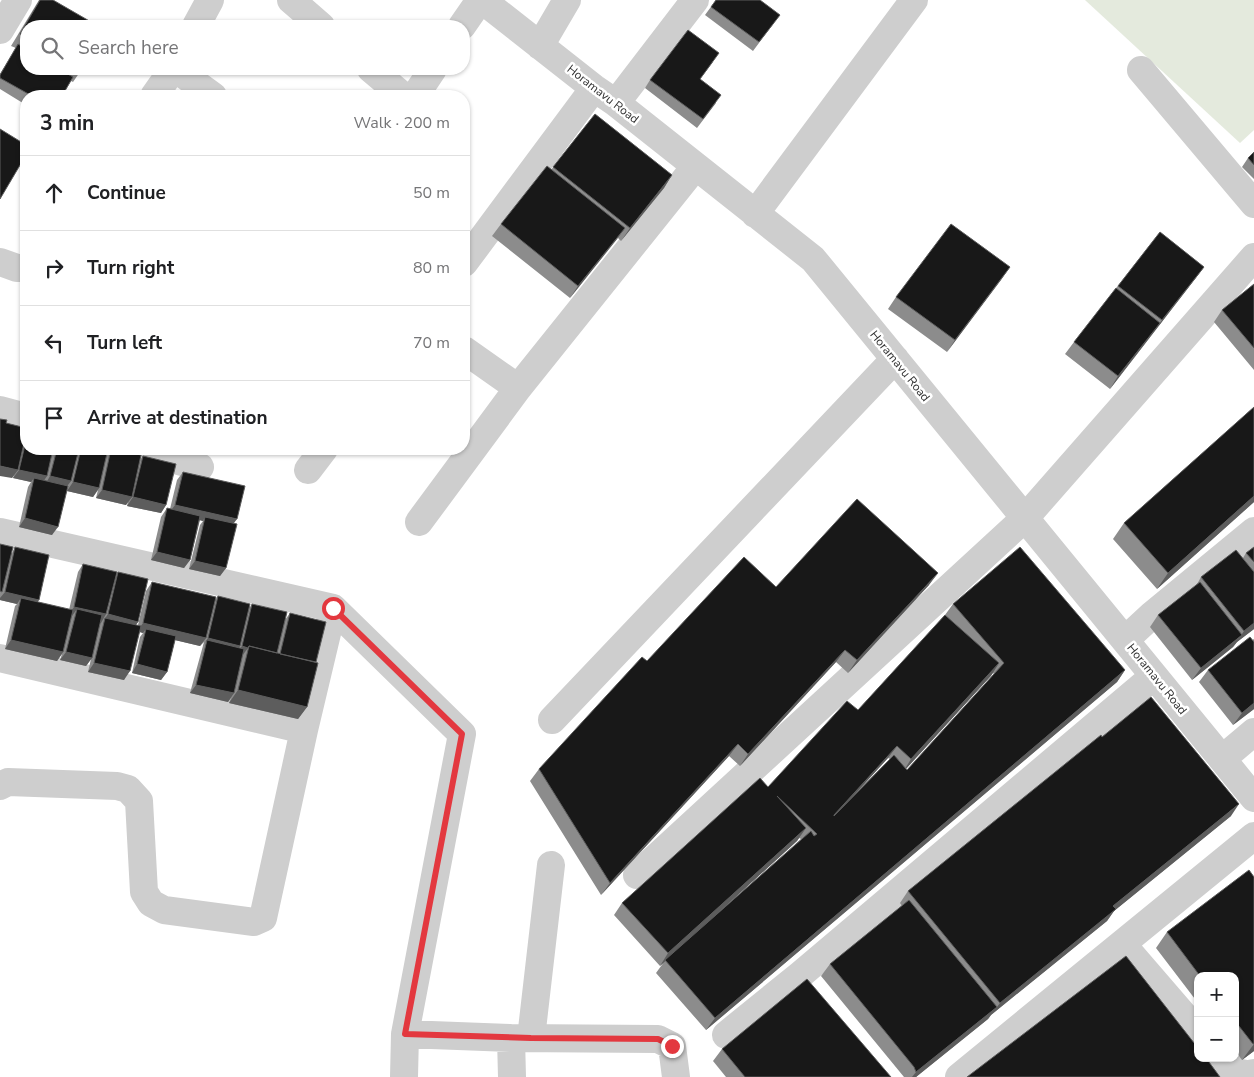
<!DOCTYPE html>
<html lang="en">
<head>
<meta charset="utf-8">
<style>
  body { margin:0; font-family:"Nunito Sans",sans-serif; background:#f6f6f6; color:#202124 }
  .controls { position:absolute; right:15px; bottom:15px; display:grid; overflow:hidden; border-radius:10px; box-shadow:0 1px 4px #0004 }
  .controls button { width:45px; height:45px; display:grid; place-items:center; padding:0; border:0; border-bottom:1px solid #e0e0e0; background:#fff; color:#202124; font:25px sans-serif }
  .stop { position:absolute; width:15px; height:15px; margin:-11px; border:4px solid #e3383f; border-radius:50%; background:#fff }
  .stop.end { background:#e3383f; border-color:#fff; box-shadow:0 1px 5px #0008 }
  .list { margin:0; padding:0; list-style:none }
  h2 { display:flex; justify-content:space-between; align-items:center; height:65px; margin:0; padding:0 20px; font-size:21px }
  h2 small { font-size:16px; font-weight:400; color:#757577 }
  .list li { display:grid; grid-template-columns:32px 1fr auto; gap:15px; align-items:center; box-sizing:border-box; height:75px; padding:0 20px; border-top:1px solid #e0e0e0 }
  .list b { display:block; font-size:19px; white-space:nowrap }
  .list em { font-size:16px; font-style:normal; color:#757577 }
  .icon { flex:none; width:28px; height:28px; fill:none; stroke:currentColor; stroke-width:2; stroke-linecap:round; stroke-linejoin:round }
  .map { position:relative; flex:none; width:1254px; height:1077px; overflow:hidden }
  .search { position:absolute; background:#fff; box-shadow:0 1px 4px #0004; left:20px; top:20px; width:450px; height:55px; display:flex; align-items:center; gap:12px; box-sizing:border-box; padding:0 18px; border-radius:20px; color:#757577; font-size:19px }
  .panel { position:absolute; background:#fff; box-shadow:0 1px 4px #0004; left:20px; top:90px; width:450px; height:365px; border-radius:20px }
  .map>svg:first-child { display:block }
  .green { fill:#e4eadd }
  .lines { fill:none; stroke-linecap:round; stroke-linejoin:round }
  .minor { stroke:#cecece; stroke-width:28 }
  .wall { fill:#8c8c8c; fill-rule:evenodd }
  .shaded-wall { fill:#5d5d5d }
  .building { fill:#181818; stroke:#5d5d5d }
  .route { stroke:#e3383f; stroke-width:6 }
  .labels { text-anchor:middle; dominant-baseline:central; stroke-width:5; stroke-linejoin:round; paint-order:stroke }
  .street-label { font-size:12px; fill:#313131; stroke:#fff }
</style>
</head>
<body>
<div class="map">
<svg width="1254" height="1077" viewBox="0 0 1254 1077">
  <rect width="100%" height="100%" fill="#fff"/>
  <path class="green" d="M 1085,0 L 1254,0 L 1254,130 L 1240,143 Z"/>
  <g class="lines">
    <path class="minor" d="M 291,0 L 321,26
      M 482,0 L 594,88 L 616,103 L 813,259 L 1254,798
      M 196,26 L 210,0
      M 462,26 L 480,0
      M 0,30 L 18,0
      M 540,46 L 567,0
      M 176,69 L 213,96
      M 371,69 L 403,96
      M 1141,70 L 1254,204
      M 154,96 L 173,69
      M 415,96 L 433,69
      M 616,103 L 695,0
      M 755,214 L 914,0
      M 0,262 L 17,268 L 26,268
      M 464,263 L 594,88
      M 464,350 L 518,388
      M 0,410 L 26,417
      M 136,449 L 200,467
      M 308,470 L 324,449
      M 419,522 L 518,388 L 695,167
      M 0,532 L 333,608 L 462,734 L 405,1034 L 404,1077
      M 1125,640 L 1152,615 L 1254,531
      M 0,658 L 304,730
      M 552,720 L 895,359
      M 1222,759 L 1254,732
      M 0,786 L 8,782 L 117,786 L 128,789 L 139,801 L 144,892 L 151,903 L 164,910 L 254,922 L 263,918 L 304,730 L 333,608
      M 637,875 L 1025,518 L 1254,257
      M 1122,944 L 1198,1032
      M 405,1034 L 511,1038 L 658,1039 L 672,1046 L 676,1077
      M 726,1035 L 800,975 L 1154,676
      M 511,1038 L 512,1077
      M 531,1038 L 551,865
      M 1221,1058 C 1229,1068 1240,1077 1254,1073
      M 959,1077 L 1254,836"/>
  </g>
  <path class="wall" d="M 39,0 L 53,0 L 26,26 L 26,69 L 82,69 L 73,82 L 71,81 L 62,96 L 26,96 L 26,105 L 0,89 L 0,74 L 16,48 L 11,46 Z
    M 716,0 L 774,23 L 753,51 L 705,15 Z
    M 713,62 L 700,79 L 716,103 L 697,128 L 645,88 L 650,80 Z
    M 595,114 L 672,175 L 664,188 L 621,241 L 618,238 L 570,298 L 492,236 L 501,224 L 551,170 Z
    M 1254,152 L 1254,179 L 1242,167 L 1248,158 Z
    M 1160,232 L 1204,267 L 1195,279 L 1110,389 L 1065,354 L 1074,342 Z
    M 1010,267 L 947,352 L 888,309 L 896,297 Z
    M 1254,284 L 1254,370 L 1214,322 L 1222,310 Z
    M 1254,407 L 1254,502 L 1157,589 L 1113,539 L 1124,523 Z
    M 6,423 L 26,428 L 26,449 L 108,449 L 106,455 L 111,449 L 140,460 L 143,456 L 166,505 L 161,513 L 127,506 L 128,501 L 126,505 L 96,498 L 98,490 L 93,497 L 67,491 L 68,485 L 52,535 L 19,527 L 28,487 L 31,482 L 13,478 L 14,475 L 12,478 Z
    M 183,472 L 233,523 L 226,568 L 220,576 L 189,569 L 200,525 L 203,521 L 200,520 L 190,560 L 184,568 L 151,560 L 161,517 L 167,508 L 170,509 L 177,480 Z
    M 0,544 L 12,553 L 15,547 L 38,602 L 69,610 L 78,572 L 83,564 L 116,576 L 118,572 L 138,622 L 136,625 L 138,625 L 146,591 L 152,582 L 215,600 L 218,596 L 250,607 L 252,604 L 285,620 L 290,613 L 316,662 L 307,707 L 298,719 L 229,703 L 231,698 L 228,702 L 190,693 L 204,642 L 200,646 L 175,640 L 167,672 L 161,680 L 132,673 L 140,637 L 143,633 L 139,632 L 124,680 L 88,672 L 91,659 L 86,666 L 60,660 L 62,654 L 57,661 L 5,649 L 15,606 L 17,604 L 0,600 Z
    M 1254,547 L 1254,629 L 1237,642 L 1233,647 L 1192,680 L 1150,627 L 1158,615 L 1196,586 L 1201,577 L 1243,558 L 1246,553 Z
    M 929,585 L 848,673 L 836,662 L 740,766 L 729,756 L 601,895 L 530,781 L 539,769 L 776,587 Z
    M 953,604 L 1125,670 L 1117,682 L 706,1030 L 656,973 L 664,962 L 660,966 L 614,915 L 622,903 L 768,787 L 858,710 L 945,615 ZM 993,673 L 994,674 L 907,770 L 906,769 ZM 888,758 L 890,759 L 854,795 ZM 799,838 L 801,839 L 687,941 L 797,841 Z
    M 1254,639 L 1254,709 L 1233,725 L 1199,682 L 1208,670 Z
    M 1102,737 L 1231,816 L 1114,911 L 1107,921 L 991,1015 L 988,1019 L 916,1077 L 904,1077 L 821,976 L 830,964 L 902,906 L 900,903 L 908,891 Z
    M 1254,877 L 1254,1051 L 1242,1060 L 1235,1051 L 1235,976 L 1198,976 L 1198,1003 L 1156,948 L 1167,932 Z
    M 722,1049 L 891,1077 L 726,1077 L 713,1061 Z"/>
  <path class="shaded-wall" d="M 672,175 L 664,188 L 621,241 L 630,228 Z
    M 625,228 L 616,240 L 570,298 L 578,286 Z
    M 1010,267 L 1001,280 L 947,352 L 955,340 Z
    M 1204,267 L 1195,279 L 1110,389 L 1118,376 Z
    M 0,466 L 18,470 L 12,478 L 0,476 Z
    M 19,470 L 47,476 L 41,485 L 34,478 L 31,482 L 13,478 Z
    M 50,476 L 71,481 L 65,489 L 45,485 Z
    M 73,482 L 99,488 L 93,497 L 67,491 Z
    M 102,490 L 132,497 L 126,505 L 96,498 Z
    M 1254,496 L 1254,502 L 1157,589 L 1168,573 Z
    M 133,497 L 166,505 L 161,513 L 127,506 Z
    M 175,505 L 237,519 L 231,527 L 205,517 L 203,521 L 169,513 Z
    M 25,518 L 58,527 L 52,535 L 19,527 Z
    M 157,552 L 190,560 L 184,568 L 151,560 Z
    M 195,561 L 226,568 L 220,576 L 189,569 Z
    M 938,573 L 929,585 L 848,673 L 857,660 Z
    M 5,592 L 39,600 L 33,608 L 21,598 L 17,604 L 0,600 L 0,598 Z
    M 74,607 L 106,614 L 101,623 L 77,609 L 72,616 L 68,615 Z
    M 108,614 L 138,622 L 132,630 L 104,620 Z
    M 143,623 L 206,638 L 200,646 L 145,633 L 146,629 L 143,633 L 137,631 Z
    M 1254,623 L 1254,629 L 1237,642 L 1233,647 L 1192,680 L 1201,668 L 1240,637 L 1244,631 Z
    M 208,638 L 240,646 L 234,654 L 207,640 L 202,647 Z
    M 11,640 L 63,652 L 57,661 L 5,649 Z
    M 242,646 L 248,648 L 242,656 L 236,654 Z
    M 845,650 L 836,662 L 740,766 L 748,754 Z
    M 66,652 L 92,658 L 86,666 L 60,660 Z
    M 94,663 L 130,671 L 124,680 L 88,672 Z
    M 999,663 L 991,676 L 903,772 L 911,759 Z
    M 137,664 L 167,672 L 161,680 L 132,673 Z
    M 1125,670 L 1117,682 L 706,1030 L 715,1018 Z
    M 196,685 L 234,693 L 228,702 L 190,693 Z
    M 238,690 L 307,707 L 298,719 L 229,703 Z
    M 1254,703 L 1254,709 L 1233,725 L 1242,713 Z
    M 738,744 L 729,756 L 601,895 L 610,883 Z
    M 897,746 L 888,758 L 825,827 L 834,815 Z
    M 1239,804 L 1231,816 L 1114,911 L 1107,921 L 991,1015 L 1000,1003 L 1113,906 Z
    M 806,828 L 797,841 L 660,966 L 668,953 Z
    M 997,1007 L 988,1019 L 916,1077 L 912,1077 L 916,1072 Z
    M 1254,1044 L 1254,1051 L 1242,1060 Z"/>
  <path class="building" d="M 40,0 L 53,0 L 98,26 L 26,26 L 26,37 L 20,34 Z
    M 716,0 L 760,0 L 780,15 L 759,42 L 711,7 Z
    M 688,30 L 719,53 L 700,79 L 721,95 L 703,119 L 650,80 Z
    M 18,44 L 26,49 L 26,69 L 59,69 L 73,77 L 62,96 L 32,96 L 0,78 L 0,75 Z
    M 595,114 L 672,175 L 630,228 L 553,167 Z
    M 0,129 L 26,145 L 26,155 L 0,199 Z
    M 1254,152 L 1254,165 L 1248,158 Z
    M 547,166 L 625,228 L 578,286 L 501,224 Z
    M 951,224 L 1010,267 L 955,340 L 896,297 Z
    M 1160,232 L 1204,267 L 1162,320 L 1118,286 Z
    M 1254,284 L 1254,348 L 1222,310 Z
    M 1116,288 L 1160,323 L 1118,376 L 1074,342 Z
    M 1254,407 L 1254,496 L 1168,573 L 1124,523 Z
    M 0,419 L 7,420 L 6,423 L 26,428 L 26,434 L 18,470 L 0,466 Z
    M 26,441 L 26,449 L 53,449 L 47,476 L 19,470 Z
    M 57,449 L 79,449 L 71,481 L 50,476 Z
    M 81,449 L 108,449 L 99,488 L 73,482 Z
    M 111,449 L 114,449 L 141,455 L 132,497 L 102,490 Z
    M 143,456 L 176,464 L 166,505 L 133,497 Z
    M 183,472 L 245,486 L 237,519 L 175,505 Z
    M 34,478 L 68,486 L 58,527 L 25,518 Z
    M 857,499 L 938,573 L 857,660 L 845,650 L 748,754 L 738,744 L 610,883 L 539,769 L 642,657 L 647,661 L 744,557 L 776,587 Z
    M 167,508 L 200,516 L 190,560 L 157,552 Z
    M 205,517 L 237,524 L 226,568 L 195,561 Z
    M 0,544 L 13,547 L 2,592 L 0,591 Z
    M 15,547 L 49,555 L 39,600 L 5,592 Z
    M 1020,547 L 1125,670 L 715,1018 L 665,960 L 811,831 L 814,836 L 817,834 L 777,796 L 806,828 L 668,953 L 622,903 L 760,778 L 768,787 L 847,701 L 858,710 L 945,615 L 999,663 L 911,759 L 897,746 L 834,815 L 834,816 L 894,755 L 907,770 L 1004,663 L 953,604 Z
    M 1254,547 L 1254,562 L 1246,553 Z
    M 1236,550 L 1254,572 L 1254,623 L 1244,631 L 1201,577 Z
    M 83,564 L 117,572 L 106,614 L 74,607 Z
    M 118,572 L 148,579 L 138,622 L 108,614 Z
    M 152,582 L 216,597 L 206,638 L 143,623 Z
    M 1200,582 L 1242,635 L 1201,668 L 1158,615 Z
    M 218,596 L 250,604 L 240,646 L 208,638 Z
    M 21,598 L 73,610 L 63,652 L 11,640 Z
    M 252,604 L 287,612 L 277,653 L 249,646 L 248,648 L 242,646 Z
    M 77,609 L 102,615 L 92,658 L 66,652 Z
    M 290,613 L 326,622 L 316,662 L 280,654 Z
    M 105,618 L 141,626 L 130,671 L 94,663 Z
    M 146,629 L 176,636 L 167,672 L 137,664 Z
    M 1250,637 L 1254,642 L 1254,703 L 1242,713 L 1208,670 Z
    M 207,640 L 244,649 L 234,693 L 196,685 Z
    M 249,646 L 318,663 L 307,707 L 238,690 Z
    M 1151,697 L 1239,804 L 1113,906 L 1116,909 L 1000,1003 L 908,891 L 1101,735 L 1102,737 Z
    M 1249,870 L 1254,877 L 1254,1044 L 1253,1044 L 1235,1021 L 1235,976 L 1200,976 L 1167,932 Z
    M 909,900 L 997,1007 L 916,1072 L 914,1067 L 830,964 Z
    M 1126,956 L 1198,1048 L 1198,1058 L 1206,1058 L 1220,1077 L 967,1077 Z
    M 807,979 L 891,1077 L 745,1077 L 722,1049 Z"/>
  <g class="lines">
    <path class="route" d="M 333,608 L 462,734 L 405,1034 L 531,1038 L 658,1039 L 672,1046"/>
  </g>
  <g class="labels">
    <g class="street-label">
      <text transform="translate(603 94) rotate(38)">Horamavu Road</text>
      <text transform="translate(900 366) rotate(51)">Horamavu Road</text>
      <text transform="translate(1157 679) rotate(51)">Horamavu Road</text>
    </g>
  </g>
</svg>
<div class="controls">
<button>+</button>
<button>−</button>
</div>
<div class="stop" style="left:333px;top:608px"></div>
<div class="stop end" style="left:672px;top:1046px"></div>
<div class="search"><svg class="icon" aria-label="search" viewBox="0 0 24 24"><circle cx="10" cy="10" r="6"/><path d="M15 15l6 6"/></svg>Search here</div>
<section class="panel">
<h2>3 min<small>Walk · 200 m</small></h2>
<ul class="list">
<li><svg class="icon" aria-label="ahead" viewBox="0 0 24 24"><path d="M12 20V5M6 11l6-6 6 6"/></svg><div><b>Continue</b></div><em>50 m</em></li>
<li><svg class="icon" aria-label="right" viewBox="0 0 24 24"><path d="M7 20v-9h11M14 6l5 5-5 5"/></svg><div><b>Turn right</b></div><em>80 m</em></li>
<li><svg class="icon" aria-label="left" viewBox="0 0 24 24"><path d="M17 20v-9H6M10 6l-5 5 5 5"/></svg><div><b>Turn left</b></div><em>70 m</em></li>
<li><svg class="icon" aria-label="arrive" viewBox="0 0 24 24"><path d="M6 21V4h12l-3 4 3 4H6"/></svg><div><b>Arrive at destination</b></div></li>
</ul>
</section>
</div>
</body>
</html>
